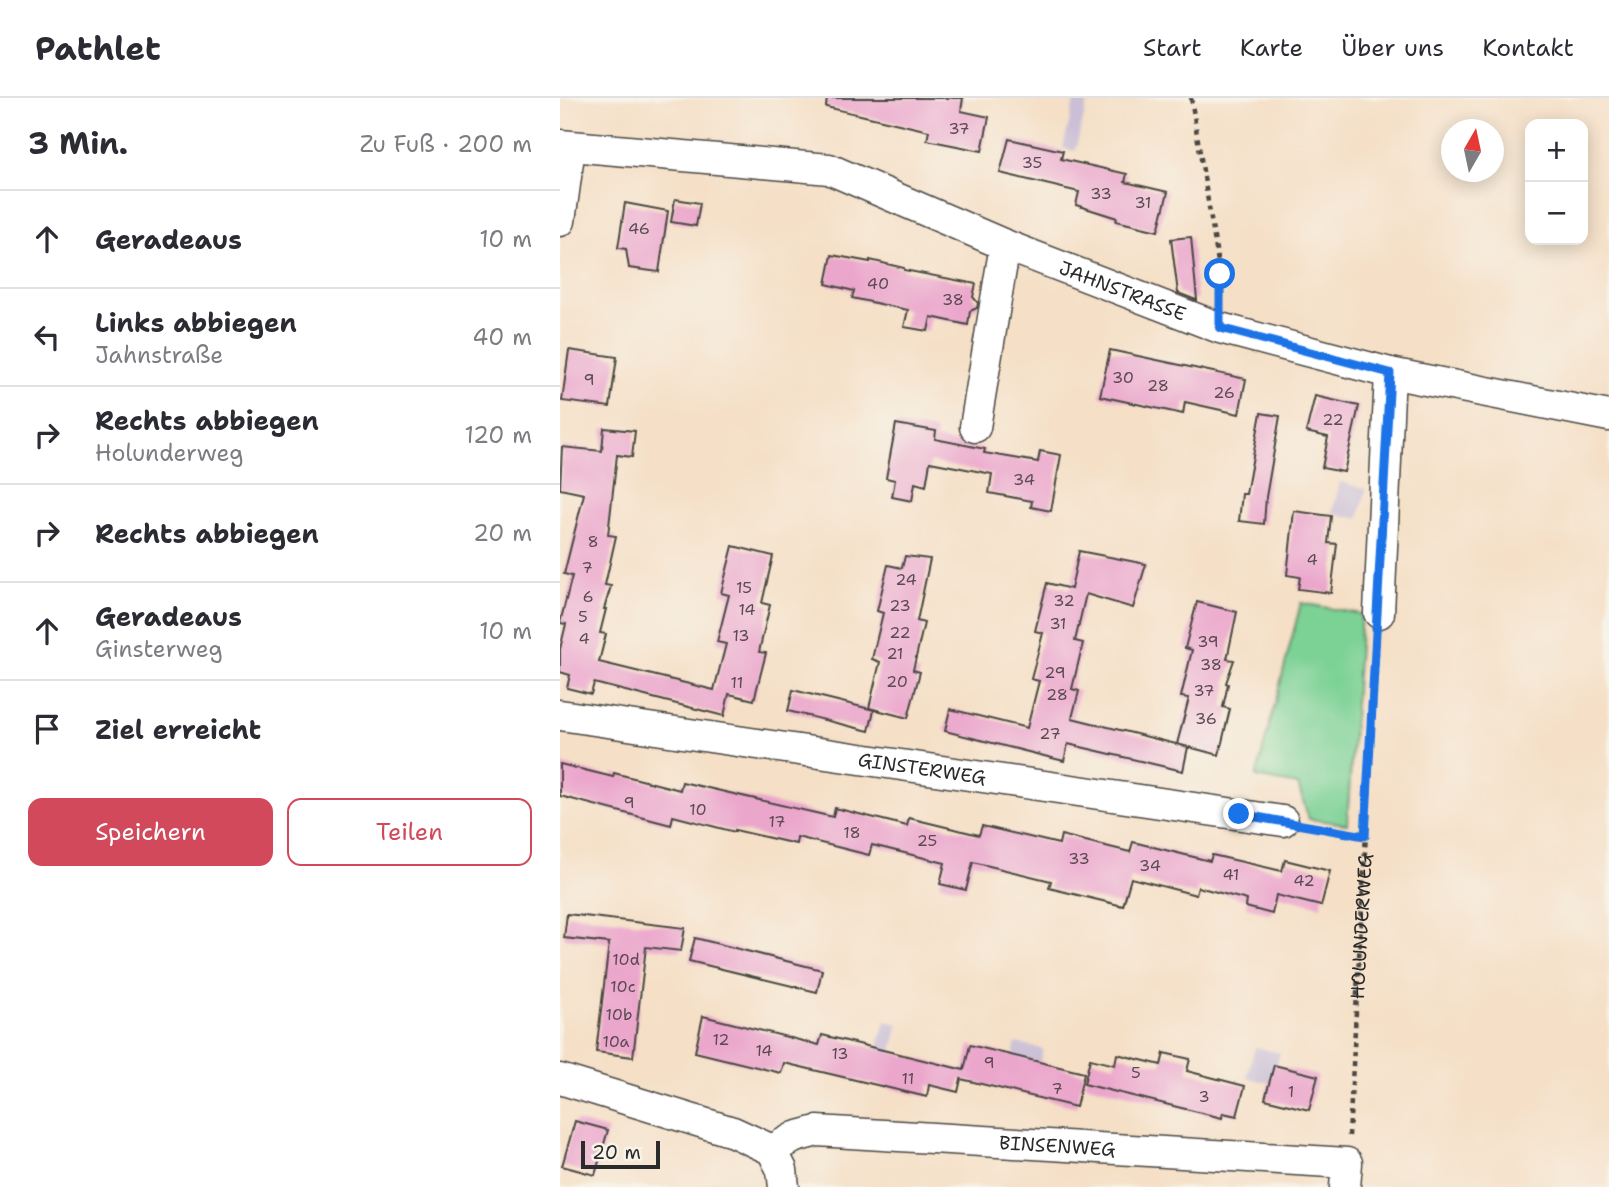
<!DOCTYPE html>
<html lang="de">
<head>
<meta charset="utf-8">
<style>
  body { margin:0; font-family:"Shantell Sans",sans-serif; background:#f7f7f7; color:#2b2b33 }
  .controls { position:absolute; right:21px; top:21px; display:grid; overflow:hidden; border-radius:14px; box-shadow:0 4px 18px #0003 }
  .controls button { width:63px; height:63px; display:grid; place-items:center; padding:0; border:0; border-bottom:2px solid #e1e1e2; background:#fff; color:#2b2b33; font:35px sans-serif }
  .compass { position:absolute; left:881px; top:21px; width:63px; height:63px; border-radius:50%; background:#fff; box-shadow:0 4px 18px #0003; rotate:9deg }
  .scale { position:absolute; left:21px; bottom:18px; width:79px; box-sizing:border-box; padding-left:7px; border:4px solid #2b2b2b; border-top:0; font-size:19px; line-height:24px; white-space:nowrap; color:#2b2b2b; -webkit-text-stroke:5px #f7f3e8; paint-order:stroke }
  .stop { position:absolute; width:21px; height:21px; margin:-16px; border:5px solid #1a73e8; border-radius:50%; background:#fff }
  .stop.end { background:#1a73e8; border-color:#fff; box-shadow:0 2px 7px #0008 }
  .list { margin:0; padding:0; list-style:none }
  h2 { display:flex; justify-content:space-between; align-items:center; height:91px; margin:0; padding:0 28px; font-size:30px }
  h2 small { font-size:23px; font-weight:400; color:#7c7c81 }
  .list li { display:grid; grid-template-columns:46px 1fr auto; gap:21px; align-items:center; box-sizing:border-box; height:98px; padding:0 28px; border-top:2px solid #e1e1e2 }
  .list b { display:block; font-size:26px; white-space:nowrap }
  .list p { margin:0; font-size:23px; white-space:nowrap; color:#7c7c81 }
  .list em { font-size:23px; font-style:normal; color:#7c7c81 }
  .actions { display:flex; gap:14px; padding:21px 28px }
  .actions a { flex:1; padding:16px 0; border:2px solid #d1495b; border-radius:14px; text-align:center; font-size:24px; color:#d1495b }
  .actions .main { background:#d1495b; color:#fff }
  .icon { flex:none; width:38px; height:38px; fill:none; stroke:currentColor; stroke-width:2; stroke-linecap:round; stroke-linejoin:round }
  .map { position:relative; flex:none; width:1049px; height:1089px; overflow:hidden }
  header { display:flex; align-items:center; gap:42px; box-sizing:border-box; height:98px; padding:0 35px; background:#fff; border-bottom:2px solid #e1e1e2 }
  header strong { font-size:33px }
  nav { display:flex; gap:38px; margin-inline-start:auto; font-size:24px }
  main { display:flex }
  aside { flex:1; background:#fff }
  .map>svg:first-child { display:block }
  .industrial { fill:#cabfd6 }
  .green { fill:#7bd195; stroke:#537e60; stroke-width:2 }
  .building { fill:#eba6cc }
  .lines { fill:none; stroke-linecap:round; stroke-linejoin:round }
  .minor-casing { stroke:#494642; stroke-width:33 }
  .path { stroke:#494642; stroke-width:4.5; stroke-dasharray:5 5; stroke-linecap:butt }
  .minor { stroke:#fff; stroke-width:30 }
  .route { stroke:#1a73e8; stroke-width:9 }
  .labels { text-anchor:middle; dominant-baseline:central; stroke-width:6; stroke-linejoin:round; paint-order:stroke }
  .number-label { font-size:16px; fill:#5b4a53 }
  .street-label { font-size:19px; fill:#2b2b2b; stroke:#f7f3e8 }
</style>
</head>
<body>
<header>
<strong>Pathlet</strong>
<nav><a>Start</a><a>Karte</a><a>Über uns</a><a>Kontakt</a></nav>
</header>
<main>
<aside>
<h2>3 Min.<small>Zu Fuß · 200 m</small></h2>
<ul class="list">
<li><svg class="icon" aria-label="ahead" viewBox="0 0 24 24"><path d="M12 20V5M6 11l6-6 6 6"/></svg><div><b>Geradeaus</b></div><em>10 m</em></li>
<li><svg class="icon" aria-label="left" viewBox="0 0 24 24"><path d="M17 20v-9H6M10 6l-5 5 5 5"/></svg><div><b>Links abbiegen</b><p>Jahnstraße</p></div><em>40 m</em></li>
<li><svg class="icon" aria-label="right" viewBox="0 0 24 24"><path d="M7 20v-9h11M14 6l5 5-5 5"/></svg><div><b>Rechts abbiegen</b><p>Holunderweg</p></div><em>120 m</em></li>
<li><svg class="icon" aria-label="right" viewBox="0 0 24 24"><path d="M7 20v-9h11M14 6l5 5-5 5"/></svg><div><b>Rechts abbiegen</b></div><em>20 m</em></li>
<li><svg class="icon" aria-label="ahead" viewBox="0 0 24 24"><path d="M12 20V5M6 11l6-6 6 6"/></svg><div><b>Geradeaus</b><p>Ginsterweg</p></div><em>10 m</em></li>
<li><svg class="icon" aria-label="arrive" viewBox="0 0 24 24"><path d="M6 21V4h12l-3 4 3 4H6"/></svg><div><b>Ziel erreicht</b></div></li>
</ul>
<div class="actions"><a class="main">Speichern</a><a>Teilen</a></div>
</aside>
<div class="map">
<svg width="1049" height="1089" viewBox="0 0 1049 1089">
  <rect width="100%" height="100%" fill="#f7f3e8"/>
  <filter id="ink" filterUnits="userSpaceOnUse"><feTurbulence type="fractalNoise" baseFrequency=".0143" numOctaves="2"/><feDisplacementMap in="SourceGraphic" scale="14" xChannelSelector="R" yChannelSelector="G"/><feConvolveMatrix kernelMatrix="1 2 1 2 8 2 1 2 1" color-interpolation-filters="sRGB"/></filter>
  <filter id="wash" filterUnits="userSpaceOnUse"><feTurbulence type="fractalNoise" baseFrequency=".00686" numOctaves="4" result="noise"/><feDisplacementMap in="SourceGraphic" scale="28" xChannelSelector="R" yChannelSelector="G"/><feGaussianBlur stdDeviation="1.57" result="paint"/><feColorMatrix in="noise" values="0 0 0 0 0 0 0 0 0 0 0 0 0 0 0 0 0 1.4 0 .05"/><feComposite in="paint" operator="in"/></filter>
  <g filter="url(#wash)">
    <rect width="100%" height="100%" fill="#f5dfc6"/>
    <path class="industrial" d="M 515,0 L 528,2 L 515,53 L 503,50 Z
      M 780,384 L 806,391 L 799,421 L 772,415 Z
      M 325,923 L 339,926 L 327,971 L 313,967 Z
      M 456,945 L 483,951 L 476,982 L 449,975 Z
      M 695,949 L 720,955 L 710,985 L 687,979 Z"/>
    <path class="green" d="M 741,505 L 801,516 L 787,726 L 749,721 L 738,687 L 696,679 Z"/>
    <g id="blocks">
      <path class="building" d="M 267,0 L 403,0 L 401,13 L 429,19 L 422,53 L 367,42 L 369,33 L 266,9 Z
        M 449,41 L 503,53 L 501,61 L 567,76 L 565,84 L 608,94 L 598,133 L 556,123 L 557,120 L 516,107 L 519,94 L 440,75 Z
        M 115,101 L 140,105 L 136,128 L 111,124 Z
        M 65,105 L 108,113 L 99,174 L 69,170 L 66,151 L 58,150 Z
        M 631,139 L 637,202 L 636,202 L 618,195 L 611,141 Z
        M 272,157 L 310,164 L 310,162 L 344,170 L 344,172 L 416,186 L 413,199 L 418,205 L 417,210 L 410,213 L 408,227 L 371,219 L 368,233 L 344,229 L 348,212 L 292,200 L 294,193 L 266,186 Z
        M 9,252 L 57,259 L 50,309 L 2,303 Z
        M 550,252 L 686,281 L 679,316 L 625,304 L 623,316 L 540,298 Z
        M 755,298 L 799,308 L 784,374 L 762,370 L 768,339 L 746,334 Z
        M 701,315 L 720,318 L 706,399 L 704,426 L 679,423 L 682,396 L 686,396 Z
        M 336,326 L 376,333 L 375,341 L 425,351 L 424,355 L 478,364 L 480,353 L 501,357 L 491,413 L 471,409 L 472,403 L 429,395 L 432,376 L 370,364 L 366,388 L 355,385 L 352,403 L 332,399 L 335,382 L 326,380 Z
        M 44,330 L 75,333 L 72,359 L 57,357 L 48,437 L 56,438 L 45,487 L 51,488 L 44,511 L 46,511 L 40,535 L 46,536 L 39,564 L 154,592 L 166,546 L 157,544 L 169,497 L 161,495 L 173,448 L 213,458 L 202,505 L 210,507 L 199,554 L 206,555 L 194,602 L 169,596 L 164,618 L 34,585 L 31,596 L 7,590 L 10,577 L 0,574 L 0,551 L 6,526 L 0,525 L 12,478 L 4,476 L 24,396 L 0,391 L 2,349 L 42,353 Z
        M 734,413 L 771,418 L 768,445 L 777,446 L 771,495 L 738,491 L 740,479 L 727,477 Z
        M 519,453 L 586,466 L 573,510 L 526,496 L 515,543 L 523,545 L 512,591 L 519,593 L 512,620 L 628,649 L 623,673 L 508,646 L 504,663 L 385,633 L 390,611 L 467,630 L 479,583 L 471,581 L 483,535 L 475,533 L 487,485 L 511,491 Z
        M 345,458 L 370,461 L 357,523 L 364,525 L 353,572 L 360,574 L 348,620 L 309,610 L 320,564 L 312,561 L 323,515 L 317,513 L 328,467 L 342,470 Z
        M 637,504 L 677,514 L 667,561 L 674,562 L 666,585 L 668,586 L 663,609 L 670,611 L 659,657 L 617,646 L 629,600 L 621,599 L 632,552 L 625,550 Z
        M 233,592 L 314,612 L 309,633 L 228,613 Z
        M 0,666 L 53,679 L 54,675 L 120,692 L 122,684 L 273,719 L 275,710 L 347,728 L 349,720 L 419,737 L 422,728 L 499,746 L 501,737 L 570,754 L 573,744 L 650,763 L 652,757 L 722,773 L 725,762 L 770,773 L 761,808 L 716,797 L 712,816 L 686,809 L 687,802 L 638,789 L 636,797 L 571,780 L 563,808 L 489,790 L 491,783 L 413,764 L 406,792 L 380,786 L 385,765 L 312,747 L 309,757 L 237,739 L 236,746 L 175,732 L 175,734 L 113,718 L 111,727 L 0,698 Z
        M 7,816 L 125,830 L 121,853 L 86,849 L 73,959 L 36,954 L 49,845 L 4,840 Z
        M 135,840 L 262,872 L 257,894 L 129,863 Z
        M 143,918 L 259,947 L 262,937 L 404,972 L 410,947 L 524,975 L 516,1009 L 401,981 L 398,994 L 369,987 L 367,999 L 224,965 L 221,975 L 135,954 Z
        M 604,955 L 630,961 L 627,973 L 685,988 L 677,1018 L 663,1015 L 662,1020 L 524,986 L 530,961 L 555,967 L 557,956 L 601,967 Z
        M 714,967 L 758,978 L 749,1012 L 705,1001 Z
        M 15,1023 L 48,1032 L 35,1077 L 2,1068 Z"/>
    </g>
  </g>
  <g filter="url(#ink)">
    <use href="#blocks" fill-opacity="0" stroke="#494642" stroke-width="2"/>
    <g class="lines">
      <defs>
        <g id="minor">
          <path id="s2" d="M 0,47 L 269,71 L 445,147 L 660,230 L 830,275 L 1049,318"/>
          <path d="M 0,123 L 10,49"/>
          <path d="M 415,329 L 445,147"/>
          <path d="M 819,515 L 830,275"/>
          <path id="s3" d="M 0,617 L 723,723"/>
          <path d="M 0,981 L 173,1034 L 212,1052 L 222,1072 L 224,1089"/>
          <path id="s4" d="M 212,1052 L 235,1039 L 257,1033 L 787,1065 L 785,1089"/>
        </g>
      </defs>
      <use href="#minor" class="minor-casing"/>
      <g class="path">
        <path d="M 631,0 L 660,176 L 661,201"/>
        <path d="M 747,727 L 805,738"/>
        <path id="s1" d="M 789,1038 L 817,540"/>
      </g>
      <use href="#minor" class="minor"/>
    </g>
  </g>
  <g class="lines" filter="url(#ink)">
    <path class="route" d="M 660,176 L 660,230 L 830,275 L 805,738 L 679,716"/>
  </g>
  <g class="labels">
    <g class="number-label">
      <text x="399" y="30">37</text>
      <text x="472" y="64">35</text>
      <text x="541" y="95">33</text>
      <text x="583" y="104">31</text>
      <text x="79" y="130">46</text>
      <text x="318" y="185">40</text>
      <text x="393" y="201">38</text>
      <text x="563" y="279">30</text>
      <text x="29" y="281">9</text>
      <text x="598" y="287">28</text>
      <text x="664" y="294">26</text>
      <text x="773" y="321">22</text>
      <text x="464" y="381">34</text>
      <text x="33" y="443">8</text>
      <text x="752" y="461">4</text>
      <text x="27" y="469">7</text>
      <text x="346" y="481">24</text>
      <text x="184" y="489">15</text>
      <text x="28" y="498">6</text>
      <text x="504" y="502">32</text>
      <text x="340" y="507">23</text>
      <text x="187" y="511">14</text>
      <text x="23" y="518">5</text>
      <text x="498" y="525">31</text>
      <text x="340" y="534">22</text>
      <text x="181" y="537">13</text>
      <text x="24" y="540">4</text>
      <text x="648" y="543">39</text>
      <text x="335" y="555">21</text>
      <text x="651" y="566">38</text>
      <text x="495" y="574">29</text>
      <text x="337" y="583">20</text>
      <text x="177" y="584">11</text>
      <text x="644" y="592">37</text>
      <text x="497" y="596">28</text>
      <text x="646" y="620">36</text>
      <text x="490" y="635">27</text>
      <text x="69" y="704">9</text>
      <text x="138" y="711">10</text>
      <text x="217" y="723">17</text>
      <text x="292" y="734">18</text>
      <text x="367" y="742">25</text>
      <text x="519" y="760">33</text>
      <text x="590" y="767">34</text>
      <text x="671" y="776">41</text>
      <text x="744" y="782">42</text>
      <text x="66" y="861">10d</text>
      <text x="63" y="888">10c</text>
      <text x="59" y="916">10b</text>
      <text x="161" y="941">12</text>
      <text x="56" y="943">10a</text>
      <text x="204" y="952">14</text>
      <text x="280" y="955">13</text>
      <text x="429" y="964">9</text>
      <text x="576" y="974">5</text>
      <text x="348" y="980">11</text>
      <text x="497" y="990">7</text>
      <text x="731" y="993">1</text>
      <text x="644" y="998">3</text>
    </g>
    <g class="street-label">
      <text stroke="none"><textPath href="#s2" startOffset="588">JAHNSTRASSE</textPath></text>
      <text stroke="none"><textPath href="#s3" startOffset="366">GINSTERWEG</textPath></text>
      <text stroke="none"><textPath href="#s1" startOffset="210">HOLUNDERWEG</textPath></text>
      <text stroke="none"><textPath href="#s4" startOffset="290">BINSENWEG</textPath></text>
    </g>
  </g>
</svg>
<div class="controls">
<button>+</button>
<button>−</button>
</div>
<svg class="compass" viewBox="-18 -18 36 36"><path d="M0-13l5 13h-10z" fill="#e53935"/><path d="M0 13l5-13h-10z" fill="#7c7c81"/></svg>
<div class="scale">20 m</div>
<div class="stop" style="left:660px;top:176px"></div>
<div class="stop end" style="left:679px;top:716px"></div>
</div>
</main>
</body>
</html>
